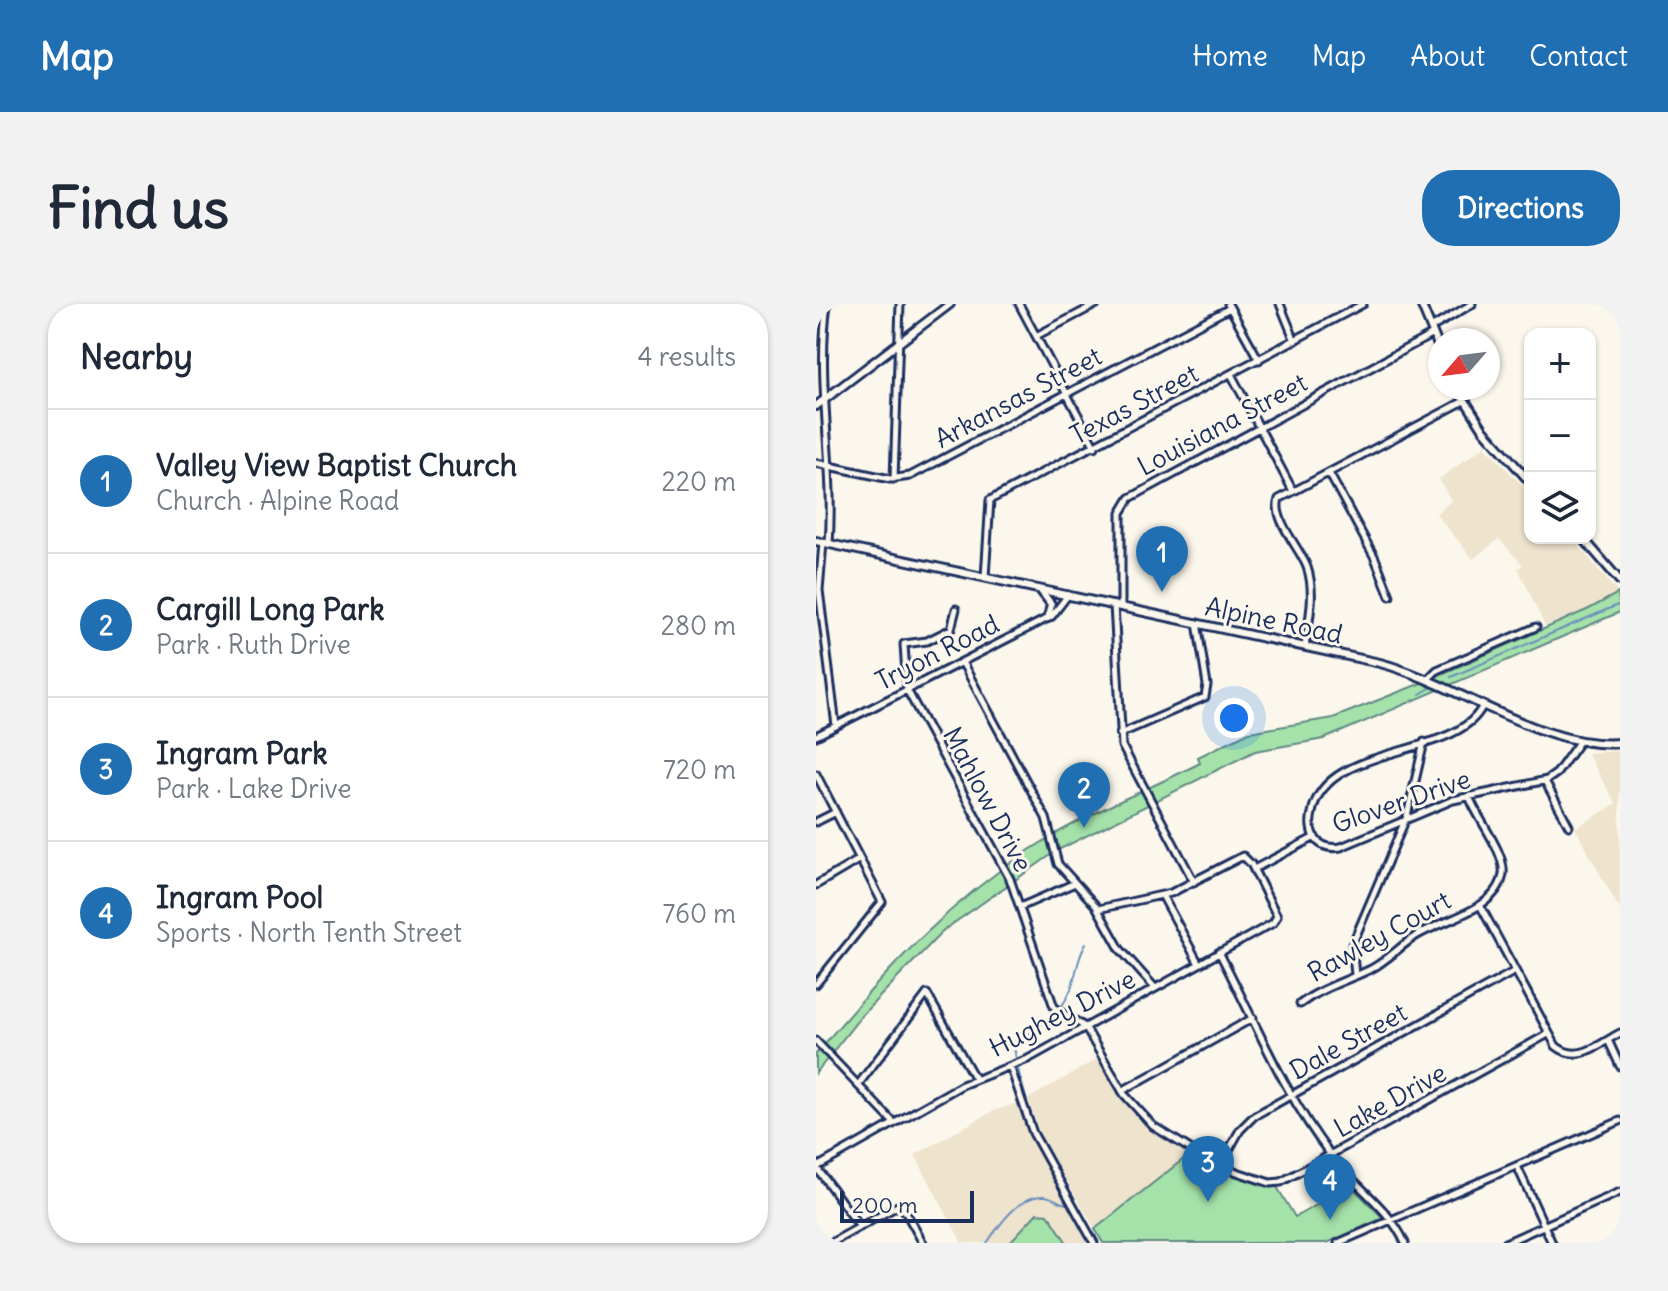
<!DOCTYPE html>
<html lang="en">
<head>
<meta charset="utf-8">
<style>
  body { margin:0; font-family:Delius,sans-serif; background:#f2f2f3; color:#1f2937 }
  .controls { position:absolute; right:24px; top:24px; display:grid; overflow:hidden; border-radius:16px; box-shadow:0 2px 6px #0004 }
  .controls button { width:72px; height:72px; display:grid; place-items:center; padding:0; border:0; border-bottom:2px solid #e0e1e3; background:#fff; color:#1f2937; font:40px sans-serif }
  .compass { position:absolute; left:612px; top:24px; width:72px; height:72px; border-radius:50%; background:#fff; box-shadow:0 2px 6px #0004; rotate:242deg }
  .scale { position:absolute; left:24px; bottom:20px; width:134px; box-sizing:border-box; padding-left:8px; border:4px solid #1b2f5e; border-top:0; font-size:22px; line-height:28px; white-space:nowrap; color:#1b2f5e; -webkit-text-stroke:6px #fbf7ec; paint-order:stroke }
  .you { position:absolute; left:418px; top:414px; width:28px; height:28px; margin:-20px; border:6px solid #fff; border-radius:50%; background:#1a73e8; box-shadow:0 0 0 12px #1a73e833 }
  .badge { display:grid; place-items:center; width:52px; height:52px; border-radius:50%; background:#1f6fb2; color:#fff; font-size:26px; font-weight:700 }
  .pin { position:absolute; translate:-50% -66px; filter:drop-shadow(0 2px 4px #0008) }
  .pin::after { content:''; position:absolute; top:42px; width:28px; height:24px; background:inherit; clip-path:polygon(0 0,100% 0,50% 100%) }
  .list { margin:0; padding:0; list-style:none }
  h2 { display:flex; justify-content:space-between; align-items:center; height:104px; margin:0; padding:0 32px; font-size:34px }
  h2 small { font-size:26px; font-weight:400; color:#747a83 }
  .list li { display:grid; grid-template-columns:52px 1fr auto; gap:24px; align-items:center; box-sizing:border-box; height:144px; padding:0 32px; border-top:2px solid #e0e1e3 }
  .list b { display:block; font-size:30px; white-space:nowrap }
  .list p { margin:0; font-size:26px; white-space:nowrap; color:#747a83 }
  .list em { font-size:26px; font-style:normal; color:#747a83 }
  .icon { flex:none; width:44px; height:44px; fill:none; stroke:currentColor; stroke-width:2; stroke-linecap:round; stroke-linejoin:round }
  .map { position:relative; flex:none; width:804px; height:939px; overflow:hidden; border-radius:32px }
  header { display:flex; align-items:center; gap:48px; box-sizing:border-box; height:112px; padding:0 40px; background:#1f6fb2; color:#fff }
  header strong { font-size:38px }
  nav { display:flex; gap:44px; margin-inline-start:auto; font-size:28px }
  .intro { display:flex; align-items:center; justify-content:space-between; box-sizing:border-box; height:192px; padding:0 48px }
  h1 { margin:0; font-size:56px }
  .button { padding:20px 36px; border-radius:32px; background:#1f6fb2; color:#fff; font-size:28px; font-weight:700 }
  main { display:flex; gap:48px; padding:0 48px }
  aside { flex:1; background:#fff; border-radius:32px; box-shadow:0 2px 6px #0004 }
  .map>svg:first-child { display:block }
  .built { fill:#eee3cd }
  .green { fill:#a4e2aa; stroke:#608884; stroke-width:2 }
  .lines { fill:none; stroke-linecap:round; stroke-linejoin:round }
  .stream { stroke:#6a8fbc; stroke-width:2 }
  .minor-casing { stroke:#1b2f5e; stroke-width:11 }
  .major-casing { stroke:#1b2f5e; stroke-width:12 }
  .minor { stroke:#fbf7ec; stroke-width:5 }
  .major { stroke:#fbf7ec; stroke-width:6 }
  .labels { text-anchor:middle; dominant-baseline:central; stroke-width:6; stroke-linejoin:round; paint-order:stroke }
  .street-label { font-size:26px; fill:#1b2f5e; stroke:#fbf7ec }
</style>
</head>
<body>
<header>
<strong>Map</strong>
<nav><a>Home</a><a>Map</a><a>About</a><a>Contact</a></nav>
</header>
<div class="intro"><h1>Find us</h1><a class="button">Directions</a></div>
<main>
<aside>
<h2>Nearby<small>4 results</small></h2>
<ul class="list">
<li><span class="badge">1</span><div><b>Valley View Baptist Church</b><p>Church · Alpine Road</p></div><em>220 m</em></li>
<li><span class="badge">2</span><div><b>Cargill Long Park</b><p>Park · Ruth Drive</p></div><em>280 m</em></li>
<li><span class="badge">3</span><div><b>Ingram Park</b><p>Park · Lake Drive</p></div><em>720 m</em></li>
<li><span class="badge">4</span><div><b>Ingram Pool</b><p>Sports · North Tenth Street</p></div><em>760 m</em></li>
</ul>
</aside>
<div class="map">
<svg width="804" height="939" viewBox="0 0 804 939">
  <rect width="100%" height="100%" fill="#fbf7ec"/>
  <filter id="ink" filterUnits="userSpaceOnUse"><feTurbulence type="fractalNoise" baseFrequency=".0125" numOctaves="2"/><feDisplacementMap in="SourceGraphic" scale="16" xChannelSelector="R" yChannelSelector="G"/><feConvolveMatrix kernelMatrix="1 2 1 2 8 2 1 2 1" color-interpolation-filters="sRGB"/></filter>
  <g filter="url(#ink)">
    <path class="built" d="M 669,142 L 714,190 L 714,234 L 756,234 L 802,289 L 773,305 L 729,322 L 702,264 L 707,261 L 683,235 L 657,255 L 620,210 L 635,197 L 623,175 Z
      M 804,447 L 804,606 L 759,524 L 800,500 L 771,449 Z
      M 283,754 L 324,817 L 374,850 L 279,925 L 227,836 L 212,795 Z
      M 202,799 L 213,830 L 272,939 L 146,939 L 99,851 L 177,807 Z"/>
    <path class="green" d="M 802,289 L 804,308 L 508,435 L 439,447 L 242,546 L 128,626 L 46,711 L 0,769 L 0,750 C 70,666 141,588 236,532 C 283,504 336,484 384,459 L 382,453 L 433,428 L 517,414 L 603,380 L 773,305 Z
      M 374,850 L 417,871 L 461,883 L 479,913 L 535,882 L 567,914 L 511,939 L 287,939 L 279,925 Z
      M 221,909 L 232,910 L 251,939 L 193,939 Z"/>
    <g class="lines">
      <path class="stream" d="M 635,373 L 804,300
        M 604,390 L 616,383
        M 245,703 C 261,683 258,660 270,639
        M 200,755 L 198,742 L 236,712
        M 202,765 L 211,798
        M 171,939 C 183,921 204,890 229,892 C 238,893 244,900 251,900"/>
      <defs>
        <path id="minor" d="M 11,0 C 0,80 19,160 13,240
          M 203,0 L 279,143
          M 412,0 L 443,56
          M 464,0 L 479,37
          M 615,24 L 656,0
          M 220,32 L 281,0
          M 415,70 L 477,187
          M 0,159 L 74,175 L 94,172 L 414,4
          M 513,169 L 559,254 L 574,292
          M 78,175 L 84,0
          M 7,239 L 3,286 L 20,422
          M 169,273 L 174,196 L 547,0
          M 298,301 L 306,442 L 378,578
          M 305,303 L 305,209 L 314,194 L 617,30
          M 140,305 L 135,325 L 111,337 L 88,340 L 91,386 L 194,575 L 238,703 L 269,723 L 308,790 L 337,822 L 400,861 L 454,879 L 465,878 L 732,730
          M 489,343 C 493,316 500,289 491,263 C 484,244 456,215 463,195 L 648,97
          M 146,358 L 230,514 L 242,560 L 280,602 L 304,645 L 339,684
          M 612,375 L 621,366 L 720,323
          M 667,401 C 642,457 509,437 496,509 C 494,517 494,525 498,533 C 505,543 514,545 525,543 L 637,496 L 731,476 L 741,469 L 763,438
          M 304,430 L 389,393 L 391,381 L 381,319
          M 0,432 L 236,312 L 252,291
          M 0,470 L 66,598 L 0,680
          M 729,477 L 753,522
          M 0,518 L 20,508
          M 438,565 L 499,533
          M 0,581 L 44,555
          M 346,591 L 383,660
          M 664,601 L 740,742 C 762,760 783,740 804,729
          M 204,603 L 259,579
          M 403,648 C 438,715 468,790 514,850 C 538,882 572,902 589,939
          M 539,671 L 536,641 L 591,512 L 608,438
          M 484,700 C 507,683 530,677 555,665 C 572,656 584,642 600,632 C 625,616 682,606 687,570 C 690,549 660,513 653,492
          M 792,736 L 804,762
          M 0,737 L 77,818
          M 194,762 L 217,829 L 278,939
          M 42,781 L 111,690 L 159,775
          M 306,787 L 437,714
          M 404,862 L 424,826 L 438,812 L 699,667
          M 701,862 L 736,939
          M 0,863 L 44,923
          M 1,863 L 146,781 L 212,755 L 457,619 L 461,612 L 435,560 L 427,552 L 355,589 L 282,605
          M 15,939 L 85,900 L 107,939
          M 522,939 L 804,817
          M 689,939 L 804,888"/>
        <path id="major" d="M 605,0 L 624,46
          M 641,84 L 668,126 L 714,178
          M 0,102 L 134,0
          M 767,234 L 804,277
          M 0,237 L 564,359 C 640,379 728,446 804,439
          M 225,287 L 235,300 L 232,314"/>
      </defs>
      <use href="#minor" class="minor-casing"/>
      <use href="#major" class="major-casing"/>
      <use href="#minor" class="minor"/>
      <use href="#major" class="major"/>
    </g>
  </g>
  <g class="labels">
    <g class="street-label">
      <text transform="translate(202 93) rotate(-28)">Arkansas Street</text>
      <text transform="translate(318 100) rotate(-28)">Texas Street</text>
      <text transform="translate(406 120) rotate(-28)">Louisiana Street</text>
      <text transform="translate(458 316) rotate(12)">Alpine Road</text>
      <text transform="translate(121 348) rotate(-27)">Tryon Road</text>
      <text transform="translate(172 495) rotate(62)">Mahlow Drive</text>
      <text transform="translate(585 497) rotate(-19)">Glover Drive</text>
      <text transform="translate(563 632) rotate(-29)">Rawley Court</text>
      <text transform="translate(246 709) rotate(-27)">Hughey Drive</text>
      <text transform="translate(532 737) rotate(-29)">Dale Street</text>
      <text transform="translate(574 796) rotate(-29)">Lake Drive</text>
    </g>
  </g>
</svg>
<div class="controls">
<button>+</button>
<button>−</button>
<button><svg class="icon" aria-label="layers" viewBox="0 0 24 24"><path d="M12 4l9 5-9 5-9-5zM3 14l9 5 9-5"/></svg></button>
</div>
<svg class="compass" viewBox="-18 -18 36 36"><path d="M0-13l5 13h-10z" fill="#e53935"/><path d="M0 13l5-13h-10z" fill="#747a83"/></svg>
<div class="scale">200 m</div>
<div class="you"></div>
<div class="pin badge" style="left:346px;top:288px">1</div>
<div class="pin badge" style="left:268px;top:524px">2</div>
<div class="pin badge" style="left:392px;top:898px">3</div>
<div class="pin badge" style="left:514px;top:916px">4</div>
</div>
</main>
</body>
</html>
